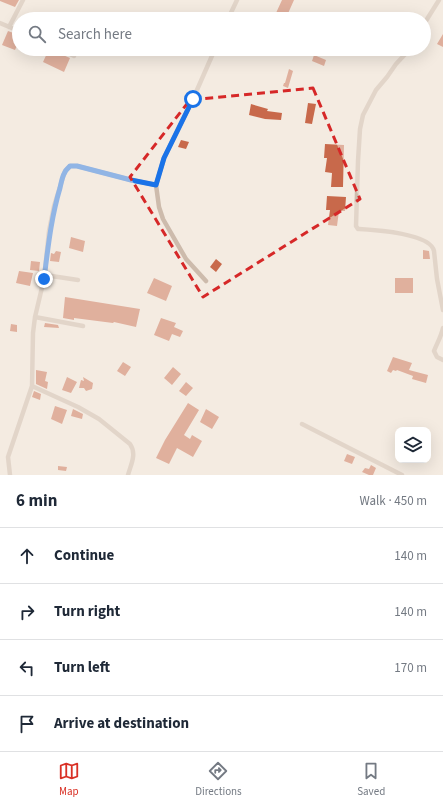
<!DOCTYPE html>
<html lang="en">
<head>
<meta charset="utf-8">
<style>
  body { margin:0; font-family:"Source Sans 3",sans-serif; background:#f6f6f7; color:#1f2937 }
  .controls { position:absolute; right:12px; bottom:12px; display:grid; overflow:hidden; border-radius:8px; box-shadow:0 4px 16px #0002 }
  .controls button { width:36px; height:36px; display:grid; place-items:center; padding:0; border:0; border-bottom:1px solid #e0e1e3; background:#fff; color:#1f2937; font:20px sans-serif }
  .stop { position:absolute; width:12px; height:12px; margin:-9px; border:3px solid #1a73e8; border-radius:50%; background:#fff }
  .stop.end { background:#1a73e8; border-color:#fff; box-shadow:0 1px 4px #0008 }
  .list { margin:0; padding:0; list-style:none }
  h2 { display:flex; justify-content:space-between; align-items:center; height:52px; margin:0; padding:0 16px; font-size:17px }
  h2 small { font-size:13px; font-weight:400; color:#747a83 }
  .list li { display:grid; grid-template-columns:26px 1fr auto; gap:12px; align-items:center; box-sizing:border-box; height:56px; padding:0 16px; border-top:1px solid #e0e1e3 }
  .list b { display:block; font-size:15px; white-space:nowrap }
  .list em { font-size:13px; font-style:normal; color:#747a83 }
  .icon { flex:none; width:22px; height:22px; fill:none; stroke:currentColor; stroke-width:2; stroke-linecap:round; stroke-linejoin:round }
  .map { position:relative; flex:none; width:443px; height:475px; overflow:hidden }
  .search { position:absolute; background:#fff; box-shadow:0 4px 16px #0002; left:12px; right:12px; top:12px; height:44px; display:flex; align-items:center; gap:10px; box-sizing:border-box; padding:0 14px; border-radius:22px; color:#747a83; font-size:15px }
  .sheet { height:276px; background:#fff }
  nav { display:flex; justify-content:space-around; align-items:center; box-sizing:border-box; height:56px; border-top:1px solid #e0e1e3; background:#fff; font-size:11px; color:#747a83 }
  nav a { display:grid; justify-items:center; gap:2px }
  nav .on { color:#d93025 }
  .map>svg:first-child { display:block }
  .building { fill:#c8694b }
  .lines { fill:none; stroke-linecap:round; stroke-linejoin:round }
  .minor { stroke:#cdbbac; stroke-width:4.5 }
  .route { stroke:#1a73e8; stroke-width:5 }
  .marked { fill:none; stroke:#d62828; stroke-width:3; stroke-dasharray:8 5; stroke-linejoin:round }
</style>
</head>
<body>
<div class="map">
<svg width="443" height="475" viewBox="0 0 443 475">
  <rect width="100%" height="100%" fill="#f4ebe1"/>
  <path class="building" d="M 0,0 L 19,0 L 15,7 L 0,1 Z
    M 282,0 L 294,0 L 286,18 L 276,13 Z
    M 269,14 L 281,19 L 267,19 Z
    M 8,31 L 19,35 L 19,41 L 15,50 L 2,45 Z
    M 443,34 L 443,47 L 437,44 Z
    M 49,49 L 70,58 L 64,72 L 43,62 Z
    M 314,55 L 326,60 L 324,66 L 312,61 Z
    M 289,69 L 293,71 L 288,88 L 283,86 L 284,83 L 285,83 Z
    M 308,103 L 316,104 L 312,124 L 305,123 Z
    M 251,104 L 268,109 L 267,111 L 282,113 L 281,120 L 265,119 L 249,115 Z
    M 181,140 L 189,142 L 186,149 L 178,147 Z
    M 325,144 L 344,145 L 343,187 L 331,187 L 332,173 L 325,172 L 327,158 L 324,158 Z
    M 327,196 L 346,197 L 345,211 L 339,211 L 337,226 L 328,225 L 330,210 L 326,210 Z
    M 71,237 L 85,241 L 83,252 L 69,248 Z
    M 423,250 L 429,251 L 430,259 L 423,259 Z
    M 56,251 L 61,252 L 59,262 L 50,261 L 51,253 L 54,254 Z
    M 216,259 L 222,264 L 216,272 L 210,267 Z
    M 31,261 L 40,262 L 39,271 L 30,270 Z
    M 19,271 L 33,273 L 30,286 L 16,283 Z
    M 154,278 L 172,286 L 166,301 L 147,293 Z
    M 395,278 L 413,278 L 413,293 L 395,293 Z
    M 65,297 L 140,309 L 136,327 L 114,322 L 113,323 L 74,318 L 74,320 L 63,318 Z
    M 161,318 L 176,323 L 174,327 L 183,331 L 180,337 L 172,334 L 169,341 L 154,335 Z
    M 45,323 L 58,325 L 59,328 L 44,327 Z
    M 11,324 L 17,325 L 17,332 L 10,331 Z
    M 393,357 L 412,363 L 409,370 L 428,375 L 426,383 L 412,379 L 413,376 L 397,370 L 396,371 L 393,370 L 391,373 L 387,371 Z
    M 123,362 L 131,367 L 125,376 L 117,371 Z
    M 173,367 L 181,374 L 172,385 L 164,378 Z
    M 36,370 L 47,372 L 45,381 L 48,382 L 47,389 L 36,384 Z
    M 67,377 L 77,382 L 71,393 L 62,390 Z
    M 83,377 L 93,383 L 92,389 L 86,391 L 84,388 L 79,388 L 81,380 L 84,381 Z
    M 186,382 L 193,388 L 186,396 L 179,391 Z
    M 34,391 L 41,394 L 40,400 L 32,397 Z
    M 188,403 L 199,410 L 184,435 L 190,439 L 192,435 L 202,441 L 193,457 L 177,448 L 169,464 L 156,458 L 165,440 Z
    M 55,406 L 67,410 L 62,424 L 51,419 Z
    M 73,409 L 83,414 L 82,419 L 71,416 Z
    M 206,409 L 219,417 L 212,429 L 200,422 Z
    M 347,454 L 355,457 L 352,464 L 344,461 Z
    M 371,465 L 376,468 L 373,475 L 369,475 L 362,472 L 365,468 L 369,469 Z
    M 58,466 L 67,467 L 66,471 L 58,470 Z"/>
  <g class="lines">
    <path class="minor" d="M 228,19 L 237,0
      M 0,23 L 19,31
      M 424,24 L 439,0
      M 9,27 L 23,0
      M 60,49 L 74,56
      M 410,49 L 396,64 L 387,77 L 376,90 L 363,115 L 360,129 L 358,161 L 356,226 L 358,229 C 374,230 430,233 434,251 L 437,279 L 443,310
      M 45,275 L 78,280
      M 206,281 L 186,259 L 163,219 L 159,207 L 156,185 L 164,158 L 193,99 L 215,49
      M 35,317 L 83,326
      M 443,328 C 441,337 437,343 434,351 L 437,357 L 443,360
      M 32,386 L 78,407 L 99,419 L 130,444 C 137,454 131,464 128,475
      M 302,424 L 402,475
      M 10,475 L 8,457 L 32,386 L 33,333 L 35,317 L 44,279 L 49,231 L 54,206 L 65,171 L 70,166 L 77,166 L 131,180 L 156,185"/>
  </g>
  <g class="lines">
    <path class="route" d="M 44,279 C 48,248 51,218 60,188 C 62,179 63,172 70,166 L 77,166 L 131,180 L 156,185 L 164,158 L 193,99"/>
  </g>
  <path d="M0 0H443V475H0ZM 313,88 L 360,199 L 203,297 L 130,177 L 190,100 Z" fill="#f4ebe1" fill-opacity=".55" fill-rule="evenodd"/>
  <path class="marked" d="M 313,88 L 360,199 L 203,297 L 130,177 L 190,100 Z"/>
</svg>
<div class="controls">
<button><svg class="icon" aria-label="layers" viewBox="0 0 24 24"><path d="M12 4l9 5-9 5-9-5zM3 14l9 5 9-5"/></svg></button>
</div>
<div class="stop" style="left:193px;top:99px"></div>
<div class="stop end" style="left:44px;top:279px"></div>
<div class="search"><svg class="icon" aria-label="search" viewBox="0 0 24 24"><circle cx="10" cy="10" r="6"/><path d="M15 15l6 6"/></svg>Search here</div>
</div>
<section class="sheet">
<h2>6 min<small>Walk · 450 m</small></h2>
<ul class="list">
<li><svg class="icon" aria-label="ahead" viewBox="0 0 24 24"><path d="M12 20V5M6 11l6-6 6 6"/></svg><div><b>Continue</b></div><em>140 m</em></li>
<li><svg class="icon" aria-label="right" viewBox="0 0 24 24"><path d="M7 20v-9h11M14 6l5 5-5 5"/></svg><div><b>Turn right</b></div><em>140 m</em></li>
<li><svg class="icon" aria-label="left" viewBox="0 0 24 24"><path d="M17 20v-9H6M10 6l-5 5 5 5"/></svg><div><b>Turn left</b></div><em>170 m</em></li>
<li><svg class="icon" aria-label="arrive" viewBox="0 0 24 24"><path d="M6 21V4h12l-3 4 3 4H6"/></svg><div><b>Arrive at destination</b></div></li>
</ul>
</section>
<nav>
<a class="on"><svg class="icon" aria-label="map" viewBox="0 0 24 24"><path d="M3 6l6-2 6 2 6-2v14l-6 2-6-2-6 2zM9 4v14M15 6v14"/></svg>Map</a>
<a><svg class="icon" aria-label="directions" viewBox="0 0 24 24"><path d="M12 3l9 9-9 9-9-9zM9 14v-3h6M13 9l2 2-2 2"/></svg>Directions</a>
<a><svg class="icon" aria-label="saved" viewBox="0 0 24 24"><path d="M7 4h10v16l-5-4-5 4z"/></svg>Saved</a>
</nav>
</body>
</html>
